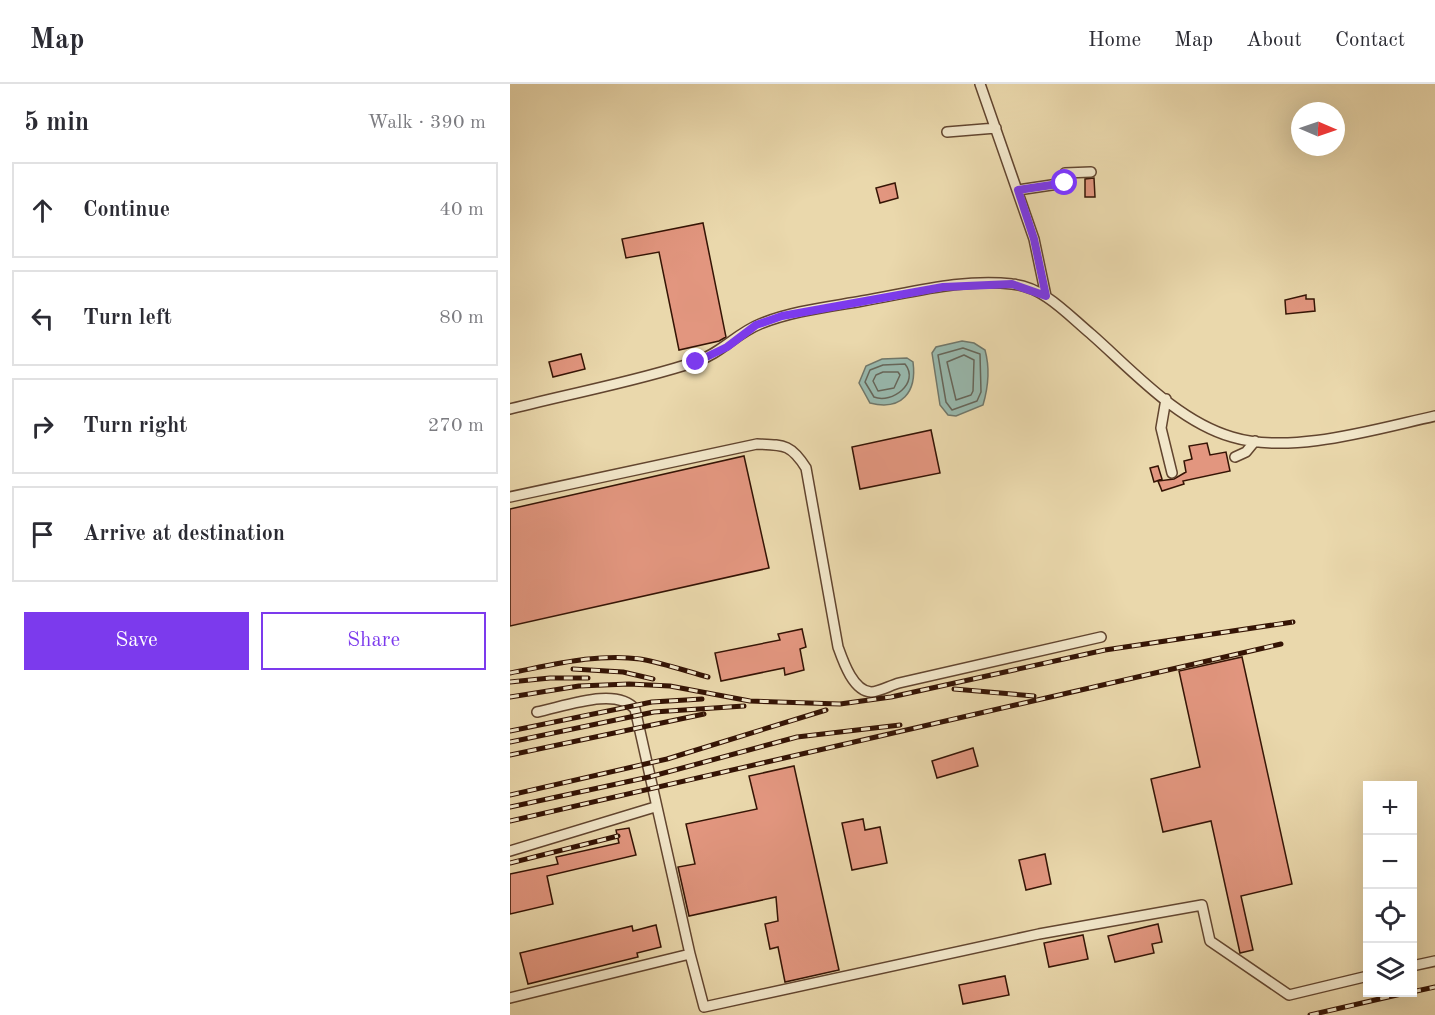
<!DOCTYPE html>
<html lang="en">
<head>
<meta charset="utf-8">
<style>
  body { margin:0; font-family:"Old Standard TT",serif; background:#f7f7f7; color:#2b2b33 }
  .controls { position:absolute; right:18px; bottom:18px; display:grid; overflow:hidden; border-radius:0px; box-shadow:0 6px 24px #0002 }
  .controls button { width:54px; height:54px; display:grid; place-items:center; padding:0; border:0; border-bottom:2px solid #e1e1e2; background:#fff; color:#2b2b33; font:30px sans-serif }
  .compass { position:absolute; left:781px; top:18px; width:54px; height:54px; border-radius:50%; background:#fff; box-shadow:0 6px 24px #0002; rotate:92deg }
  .stop { position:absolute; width:18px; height:18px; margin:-14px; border:4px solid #7c3aed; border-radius:50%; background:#fff }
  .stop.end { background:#7c3aed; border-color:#fff; box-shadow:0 2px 6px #0008 }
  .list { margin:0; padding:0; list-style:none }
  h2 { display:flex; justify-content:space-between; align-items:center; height:78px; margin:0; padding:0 24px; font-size:26px }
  h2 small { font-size:20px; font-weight:400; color:#7c7c81 }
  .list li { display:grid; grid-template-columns:39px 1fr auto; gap:18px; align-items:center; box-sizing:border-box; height:96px; margin:0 12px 12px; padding:0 12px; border:2px solid #e1e1e2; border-radius:0px }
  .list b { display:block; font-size:22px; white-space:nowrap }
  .list em { font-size:20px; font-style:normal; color:#7c7c81 }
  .actions { display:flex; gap:12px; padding:18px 24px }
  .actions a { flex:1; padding:14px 0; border:2px solid #7c3aed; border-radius:0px; text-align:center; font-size:21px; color:#7c3aed }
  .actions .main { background:#7c3aed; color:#fff }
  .icon { flex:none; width:33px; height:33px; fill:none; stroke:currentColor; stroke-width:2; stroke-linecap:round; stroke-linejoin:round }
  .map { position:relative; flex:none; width:925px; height:931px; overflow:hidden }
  header { display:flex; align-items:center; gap:36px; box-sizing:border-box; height:84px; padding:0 30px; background:#fff; border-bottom:2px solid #e1e1e2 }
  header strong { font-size:28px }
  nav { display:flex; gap:33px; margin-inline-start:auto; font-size:21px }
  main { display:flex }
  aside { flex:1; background:#fff }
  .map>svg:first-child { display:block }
  .water { fill:#98b9ae; stroke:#70776a; stroke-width:1.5 }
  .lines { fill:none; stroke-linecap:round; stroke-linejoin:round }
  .shore { stroke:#66665a; stroke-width:1.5 }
  .building { fill:#e2967f; stroke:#351405; stroke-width:1.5 }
  .minor-casing { stroke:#62452f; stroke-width:12 }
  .minor { stroke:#f1e6c9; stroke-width:9 }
  .rail-casing { stroke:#351405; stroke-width:5 }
  .rail { stroke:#f1e6c9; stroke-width:3; stroke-dasharray:9; stroke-linecap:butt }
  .route { stroke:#7c3aed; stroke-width:8 }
</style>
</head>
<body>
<header>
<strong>Map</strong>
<nav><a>Home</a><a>Map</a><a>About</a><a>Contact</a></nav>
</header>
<main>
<aside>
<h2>5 min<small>Walk · 390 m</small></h2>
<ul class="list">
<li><svg class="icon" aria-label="ahead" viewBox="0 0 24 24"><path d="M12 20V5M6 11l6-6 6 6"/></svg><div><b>Continue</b></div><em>40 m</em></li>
<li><svg class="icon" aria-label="left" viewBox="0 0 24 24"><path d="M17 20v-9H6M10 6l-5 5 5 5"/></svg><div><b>Turn left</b></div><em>80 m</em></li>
<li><svg class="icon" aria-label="right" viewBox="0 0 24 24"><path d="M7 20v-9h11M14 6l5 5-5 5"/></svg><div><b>Turn right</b></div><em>270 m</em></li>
<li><svg class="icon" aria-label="arrive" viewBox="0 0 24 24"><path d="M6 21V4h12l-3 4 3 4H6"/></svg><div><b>Arrive at destination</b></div></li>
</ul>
<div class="actions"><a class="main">Save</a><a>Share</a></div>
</aside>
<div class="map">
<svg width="925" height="931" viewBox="0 0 925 931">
  <rect width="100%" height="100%" fill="#ead8ac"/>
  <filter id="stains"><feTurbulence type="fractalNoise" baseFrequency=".00333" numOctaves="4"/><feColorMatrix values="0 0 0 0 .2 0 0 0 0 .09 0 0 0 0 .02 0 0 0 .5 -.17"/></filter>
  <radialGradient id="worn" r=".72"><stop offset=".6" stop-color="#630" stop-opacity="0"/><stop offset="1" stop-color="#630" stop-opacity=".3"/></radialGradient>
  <path class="water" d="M 452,257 L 464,259 L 475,266 C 480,284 478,304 473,321 L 446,332 L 438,331 L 430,321 L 422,269 L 426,263 Z
    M 397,274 L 403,278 C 407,308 392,327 360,319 L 349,299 L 356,282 L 372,275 Z"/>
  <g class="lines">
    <path class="shore" d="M 453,264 L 470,270 L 471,308 L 467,317 L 442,326 L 436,318 L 428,271 Z
      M 454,271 L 464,276 L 463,307 L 461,311 L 446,316 L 437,278 Z
      M 395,280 C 410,299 382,320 364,313 L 355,298 L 360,286 L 373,281 Z
      M 373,288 L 388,288 L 390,291 L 384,304 L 368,307 L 363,297 L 366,291 Z"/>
  </g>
  <path class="building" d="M 584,94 L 585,113 L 575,113 L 575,95 Z
    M 385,99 L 388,114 L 370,119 L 366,104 Z
    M 193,139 L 216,253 L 209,257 L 169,266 L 149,168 L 116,174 L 112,155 Z
    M 796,211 L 796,215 L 804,215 L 805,227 L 776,230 L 775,216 Z
    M 71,270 L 75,285 L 43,293 L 39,278 Z
    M 421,346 L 430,389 L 350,405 L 342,363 Z
    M 697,359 L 700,371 L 716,368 L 720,387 L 673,397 L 674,400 L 652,407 L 648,397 L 664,395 L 676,388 L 674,377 L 682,375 L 679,362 Z
    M 234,372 L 259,484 L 0,542 L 0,425 Z
    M 648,382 L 652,395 L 644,398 L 640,384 Z
    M 292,545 L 296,563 L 290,565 L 294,586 L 275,591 L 274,584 L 211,597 L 205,569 L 270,556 L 268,550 Z
    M 732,573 L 782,800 L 731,812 L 743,866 L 730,869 L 701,737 L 653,748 L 641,695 L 690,683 L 669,587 Z
    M 463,664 L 468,682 L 427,694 L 422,677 Z
    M 284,682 L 329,886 L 275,898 L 268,863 L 260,865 L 255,840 L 268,837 L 266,813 L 179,832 L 168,783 L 185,780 L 176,740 L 247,725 L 239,692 Z
    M 353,735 L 355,746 L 370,743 L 377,779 L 342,786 L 332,739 Z
    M 119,744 L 126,771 L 37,792 L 43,820 L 0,830 L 0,790 L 48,780 L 46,773 L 109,759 L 106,746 Z
    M 535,770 L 541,800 L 516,806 L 509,776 Z
    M 648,840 L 652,858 L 642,860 L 644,869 L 605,878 L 598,852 Z
    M 146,841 L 151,863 L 127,869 L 128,873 L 18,900 L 10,869 L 122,842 L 123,847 Z
    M 573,851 L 578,875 L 539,883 L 534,859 Z
    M 495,892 L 499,911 L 453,920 L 449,901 Z"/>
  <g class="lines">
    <defs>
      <path id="minor" d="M 470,0 L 524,155 L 536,212
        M 437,48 L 486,44
        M 508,106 L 555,99 L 555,89 L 581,88
        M 656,315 L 651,344 L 662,389
        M 0,325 C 61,309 125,298 185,278 C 210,270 227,249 250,240 C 282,227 318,223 352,217 C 400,209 453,194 502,200 C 534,203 557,230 581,250 C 622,286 667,337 722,353 C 781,371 866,345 925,332
        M 725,373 L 736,368 L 745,357
        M 0,413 L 247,360 C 274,361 281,360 296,384 L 328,563 C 333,577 343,607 361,608 C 369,608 381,601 389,599 L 591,553
        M 27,628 C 53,623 106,602 125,625 L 180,870
        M 0,767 L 145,723
        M 902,882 L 925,877
        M 0,914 L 180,870 L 194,923 L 529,850 L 692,821 L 700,857 L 779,911 L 858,892"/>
    </defs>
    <use href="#minor" class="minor-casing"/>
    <use href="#minor" class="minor"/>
    <defs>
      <path id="rail" d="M 63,585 L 113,588 L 143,595
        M 0,589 C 42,581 87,569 130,575 C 153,579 176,587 198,593
        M 0,598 L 40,594 L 78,594
        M 444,605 L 524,612
        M 0,613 L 69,602 L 119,600 L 160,602 L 240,617 L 330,620 L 381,613 L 595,566 L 783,538
        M 0,647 L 142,618 L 192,615
        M 0,658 L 144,628 L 234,622
        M 0,671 L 194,630
        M 0,711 L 157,675 L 316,626
        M 0,723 L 139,693 L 287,653 L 390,641
        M 0,737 L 771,560
        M 0,779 L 108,752
        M 902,908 L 925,903
        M 800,931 L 900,908"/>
    </defs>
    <use href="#rail" class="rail-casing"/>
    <use href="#rail" class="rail"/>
  </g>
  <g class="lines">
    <path class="route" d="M 186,278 L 217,263 L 246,241 L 272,232 L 433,203 L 502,200 L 536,212 L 524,155 L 508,106 L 555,99"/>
  </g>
  <rect width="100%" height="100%" filter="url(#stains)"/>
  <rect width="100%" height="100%" fill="url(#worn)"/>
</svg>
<div class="controls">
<button>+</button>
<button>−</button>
<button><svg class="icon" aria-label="locate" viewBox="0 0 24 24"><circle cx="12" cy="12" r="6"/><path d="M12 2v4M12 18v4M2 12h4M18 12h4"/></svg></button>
<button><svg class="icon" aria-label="layers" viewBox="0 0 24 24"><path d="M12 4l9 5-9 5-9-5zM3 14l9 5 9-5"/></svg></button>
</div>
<svg class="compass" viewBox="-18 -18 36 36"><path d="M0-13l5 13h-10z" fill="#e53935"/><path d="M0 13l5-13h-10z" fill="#7c7c81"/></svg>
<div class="stop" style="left:555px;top:99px"></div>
<div class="stop end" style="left:186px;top:278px"></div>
</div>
</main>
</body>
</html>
